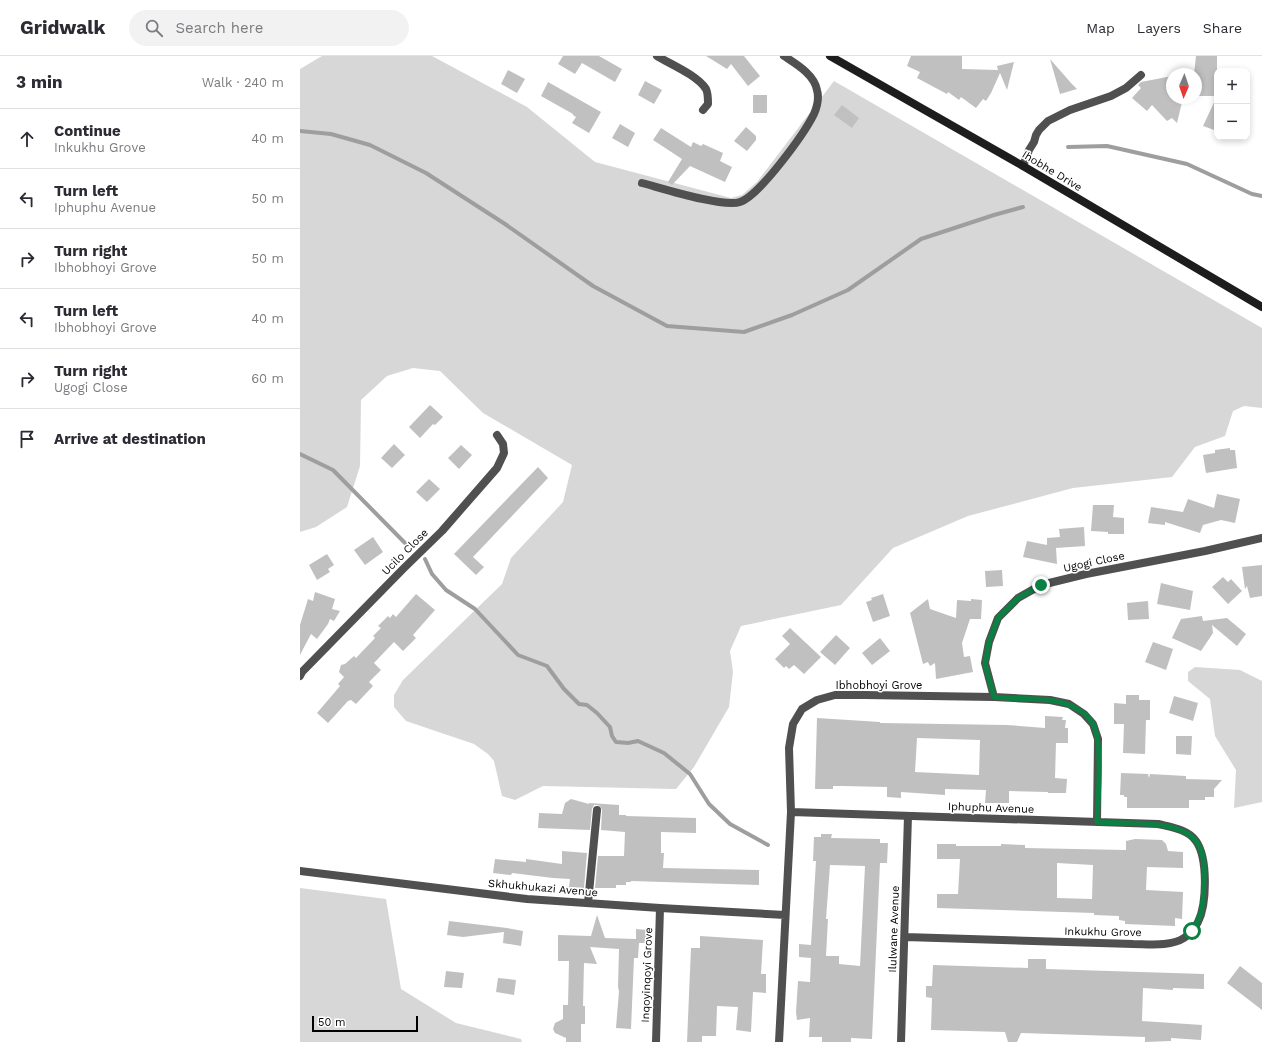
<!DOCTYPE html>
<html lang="en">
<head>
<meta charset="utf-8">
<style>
  body { margin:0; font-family:"Work Sans",sans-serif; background:#f2f2f3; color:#2b2b33 }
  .controls { position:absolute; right:12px; top:12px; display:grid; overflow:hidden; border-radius:8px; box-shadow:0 2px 6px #0003 }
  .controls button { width:36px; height:36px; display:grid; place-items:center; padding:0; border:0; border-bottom:1px solid #e1e1e2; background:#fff; color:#2b2b33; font:20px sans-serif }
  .compass { position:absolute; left:866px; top:12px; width:36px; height:36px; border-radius:50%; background:#fff; box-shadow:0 2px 6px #0003; rotate:182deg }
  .scale { position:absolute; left:12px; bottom:10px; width:106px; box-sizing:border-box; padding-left:4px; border:2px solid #000; border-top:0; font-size:11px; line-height:14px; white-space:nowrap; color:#000; -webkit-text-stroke:3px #fff; paint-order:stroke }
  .stop { position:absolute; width:12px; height:12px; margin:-9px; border:3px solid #0b8043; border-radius:50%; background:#fff }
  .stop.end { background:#0b8043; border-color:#fff; box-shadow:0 1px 4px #0008 }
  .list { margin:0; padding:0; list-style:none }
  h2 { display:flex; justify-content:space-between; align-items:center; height:52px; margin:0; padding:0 16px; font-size:17px }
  h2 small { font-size:13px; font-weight:400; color:#7c7c81 }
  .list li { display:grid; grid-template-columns:26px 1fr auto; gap:12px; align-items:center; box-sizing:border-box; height:60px; padding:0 16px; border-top:1px solid #e1e1e2 }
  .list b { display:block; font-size:15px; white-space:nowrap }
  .list p { margin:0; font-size:13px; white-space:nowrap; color:#7c7c81 }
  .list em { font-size:13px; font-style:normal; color:#7c7c81 }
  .icon { flex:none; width:22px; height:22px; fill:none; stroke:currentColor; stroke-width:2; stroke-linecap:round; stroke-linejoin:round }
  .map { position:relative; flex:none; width:962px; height:986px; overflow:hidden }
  header { display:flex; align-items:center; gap:24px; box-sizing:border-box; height:56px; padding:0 20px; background:#fff; border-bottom:1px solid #e1e1e2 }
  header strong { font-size:19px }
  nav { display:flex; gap:22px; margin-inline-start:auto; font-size:14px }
  .search { width:280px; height:36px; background:#f2f2f3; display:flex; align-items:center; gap:10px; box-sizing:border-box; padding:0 14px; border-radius:22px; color:#7c7c81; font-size:15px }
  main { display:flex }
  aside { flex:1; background:#fff }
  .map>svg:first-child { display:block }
  .green { fill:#d7d7d7 }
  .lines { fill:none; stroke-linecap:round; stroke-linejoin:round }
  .stream { stroke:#9e9e9e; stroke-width:4 }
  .building { fill:#c0c0c0; fill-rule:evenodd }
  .street { stroke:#505050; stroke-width:8 }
  .secondary { stroke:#1d1d1d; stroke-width:8 }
  .route { stroke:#0b8043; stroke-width:5 }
  .labels { text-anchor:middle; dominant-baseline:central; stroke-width:3; stroke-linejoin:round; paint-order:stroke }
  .street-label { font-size:11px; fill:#000; stroke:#fff }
</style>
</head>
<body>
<header>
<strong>Gridwalk</strong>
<div class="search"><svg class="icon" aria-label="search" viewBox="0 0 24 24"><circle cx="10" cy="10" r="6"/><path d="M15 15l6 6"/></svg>Search here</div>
<nav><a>Map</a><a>Layers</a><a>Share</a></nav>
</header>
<main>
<aside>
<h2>3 min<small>Walk · 240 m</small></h2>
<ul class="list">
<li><svg class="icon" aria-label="ahead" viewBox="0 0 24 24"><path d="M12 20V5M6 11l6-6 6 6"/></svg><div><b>Continue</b><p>Inkukhu Grove</p></div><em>40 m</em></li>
<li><svg class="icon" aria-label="left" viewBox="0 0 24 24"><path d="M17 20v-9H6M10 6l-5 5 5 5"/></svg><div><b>Turn left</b><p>Iphuphu Avenue</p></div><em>50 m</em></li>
<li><svg class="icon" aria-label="right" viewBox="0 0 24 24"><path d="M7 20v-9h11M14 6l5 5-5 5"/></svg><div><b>Turn right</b><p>Ibhobhoyi Grove</p></div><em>50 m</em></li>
<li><svg class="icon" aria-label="left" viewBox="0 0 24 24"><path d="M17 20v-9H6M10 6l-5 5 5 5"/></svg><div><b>Turn left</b><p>Ibhobhoyi Grove</p></div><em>40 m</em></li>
<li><svg class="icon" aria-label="right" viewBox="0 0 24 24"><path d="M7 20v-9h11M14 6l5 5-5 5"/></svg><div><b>Turn right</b><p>Ugogi Close</p></div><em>60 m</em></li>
<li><svg class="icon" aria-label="arrive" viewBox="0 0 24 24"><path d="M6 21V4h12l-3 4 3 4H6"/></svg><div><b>Arrive at destination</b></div></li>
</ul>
</aside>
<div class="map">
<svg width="962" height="986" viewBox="0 0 962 986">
  <rect width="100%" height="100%" fill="#fff"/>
  <path class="green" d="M 22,0 L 132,0 L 227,51 L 295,106 L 431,142 L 442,139 L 457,126 L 534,25 L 962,272 L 962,352 L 944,350 L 933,355 L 925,380 L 895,391 L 872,421 L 773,432 L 668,460 L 593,492 L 541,549 L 441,570 L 430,595 L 433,616 L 429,651 L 394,711 L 376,733 L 243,730 L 215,744 L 202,740 L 194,705 L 188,698 L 174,688 L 106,665 L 94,651 L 94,639 L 103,624 L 202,528 L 211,502 L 263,446 L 272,409 L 183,357 L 140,315 L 113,312 L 87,320 L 61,344 L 60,410 L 47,451 L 16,471 L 0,476 L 0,13 Z
    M 895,611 L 940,614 L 962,625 L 962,746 L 934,752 L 936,714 L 915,680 L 910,643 L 888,625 L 888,616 Z
    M 0,832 L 86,843 L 101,933 L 156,967 L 221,983 L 222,986 L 0,986 Z"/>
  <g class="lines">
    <path class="stream" d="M 0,75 L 31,78 L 70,89 L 126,117 L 205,168 L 293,230 L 367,270 L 444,276 L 492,259 L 548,234 L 621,183 L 694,159 L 723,151
      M 768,91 L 807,90 L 887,108 L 952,138 L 962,140
      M 0,398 L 33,414 L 105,487
      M 125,503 L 132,518 L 146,534 L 175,553 L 218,599 L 247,610 L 264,633 L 279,648 L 287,649 L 297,657 L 310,671 L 312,680 L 316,686 L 328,687 L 338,685 L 364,697 L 390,718 L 409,748 L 430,768 L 468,789"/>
  </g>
  <path class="building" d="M 263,0 L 299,0 L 322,13 L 315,26 L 282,7 L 275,18 L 258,8 Z
    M 406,0 L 444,0 L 460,20 L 448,30 L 431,8 L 427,13 Z
    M 611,0 L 662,0 L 662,13 L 698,14 L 697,10 L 714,6 L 707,34 L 700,17 L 691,37 L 686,45 L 683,43 L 676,52 L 661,41 L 659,44 L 648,36 L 647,38 L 617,22 L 620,16 L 607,10 Z
    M 896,0 L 917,0 L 917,75 L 903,70 L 917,40 L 896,40 L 896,18 L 894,18 Z
    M 750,3 L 771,27 L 777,33 L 760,38 Z
    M 208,14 L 225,23 L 217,37 L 201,28 Z
    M 872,20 L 872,42 L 883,42 L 877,67 L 872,62 L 867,65 L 852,49 L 847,55 L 832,42 L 841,32 L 838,29 L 841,26 Z
    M 345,25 L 362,34 L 354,48 L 338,39 Z
    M 248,26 L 301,56 L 289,77 L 272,67 L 276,61 L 273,59 L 273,58 L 241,40 Z
    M 453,39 L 467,39 L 467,57 L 453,57 Z
    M 542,49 L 559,62 L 552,72 L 534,59 Z
    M 320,68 L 335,77 L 328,91 L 312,82 Z
    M 446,71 L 456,80 L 456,84 L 447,95 L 434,85 Z
    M 361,72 L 391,91 L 393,86 L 401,90 L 403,88 L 423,97 L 420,105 L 432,111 L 425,126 L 390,110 L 372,129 L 368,126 L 382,103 L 353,84 Z
    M 130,349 L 143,361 L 135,369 L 133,368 L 120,382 L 109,371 Z
    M 94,388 L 105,399 L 92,412 L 81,402 Z
    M 161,389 L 172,399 L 159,413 L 148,402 Z
    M 930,392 L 930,394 L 935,394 L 937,412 L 906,417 L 903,399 L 915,397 L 915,394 Z
    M 238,411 L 248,422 L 173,501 L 184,511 L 176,519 L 154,498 Z
    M 129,423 L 140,433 L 127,446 L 116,436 Z
    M 917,438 L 940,443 L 935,467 L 921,464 L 903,469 L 900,477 L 865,466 L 865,469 L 848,467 L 851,451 L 883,456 L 888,443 L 914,452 Z
    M 793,449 L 814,449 L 813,461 L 824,462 L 824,478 L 808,478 L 808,476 L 791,475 Z
    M 784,471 L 785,490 L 756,492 L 757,508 L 723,501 L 727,485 L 747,489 L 747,482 L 760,481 L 759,473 Z
    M 73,481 L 83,496 L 65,509 L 54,494 Z
    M 27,498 L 34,509 L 28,513 L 30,516 L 17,524 L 9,509 Z
    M 962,509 L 962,540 L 950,542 L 947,530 L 945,533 L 942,511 Z
    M 702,514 L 703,530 L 686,531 L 685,515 Z
    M 923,521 L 928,526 L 931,523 L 942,535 L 928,548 L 912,531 Z
    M 861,527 L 893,535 L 890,554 L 857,548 Z
    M 15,536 L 35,543 L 32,553 L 40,555 L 34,565 L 30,563 L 28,568 L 17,583 L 11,578 L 0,599 L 0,569 L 8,543 L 13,545 Z
    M 116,538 L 135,554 L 113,579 L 116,582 L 103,595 L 94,586 L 74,607 L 81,614 L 69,626 L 73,630 L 56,648 L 51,644 L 48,645 L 28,667 L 17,657 L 40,630 L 38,628 L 44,621 L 39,616 L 41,609 L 45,608 L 54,600 L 56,602 L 75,582 L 73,580 L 81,572 L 78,570 L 88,560 L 90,562 L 93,558 L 96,561 Z
    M 583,538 L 590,560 L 573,566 L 566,546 L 572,544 L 571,542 Z
    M 628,543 L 630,553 L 656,562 L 657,544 L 671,545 L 671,543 L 682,544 L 681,563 L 670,563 L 662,587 L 664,601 L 670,600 L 673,616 L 636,623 L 635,607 L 630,610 L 628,606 L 623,608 L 610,557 Z
    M 848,545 L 849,563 L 828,564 L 827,547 Z
    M 902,560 L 903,565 L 927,562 L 946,578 L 937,590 L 912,569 L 913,577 L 901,595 L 872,582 L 881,563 Z
    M 490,572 L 521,601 L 504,618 L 494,609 L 489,613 L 486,610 L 484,612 L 475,603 L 490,588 L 482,580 Z
    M 536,579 L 550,592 L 535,609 L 520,596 Z
    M 580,582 L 590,595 L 572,609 L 562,597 Z
    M 853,586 L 873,593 L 866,614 L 845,606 Z
    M 826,639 L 839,639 L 839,644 L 850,644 L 850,664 L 846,664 L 845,698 L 823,697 L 824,668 L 814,668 L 814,647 L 826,648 Z
    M 874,640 L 898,647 L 893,665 L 869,657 Z
    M 745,660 L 763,661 L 762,664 L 766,664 L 765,672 L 768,672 L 768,687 L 756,687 L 755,722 L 767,723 L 766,737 L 748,737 L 748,736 L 709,735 L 709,747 L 685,747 L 686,734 L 645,733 L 645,739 L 601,736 L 601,742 L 587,741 L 587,731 L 542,730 L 533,730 L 533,733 L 515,733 L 517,662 L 580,666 L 580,667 L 707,669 L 745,672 ZM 617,682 L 680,684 L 679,719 L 615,716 Z
    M 876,680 L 892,680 L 891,699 L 876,698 Z
    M 821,717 L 848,718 L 849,722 L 850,718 L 886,720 L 886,723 L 922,724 L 914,733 L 914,741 L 905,741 L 905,744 L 889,744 L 889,752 L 827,752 L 827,741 L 824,741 L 824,739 L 820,739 Z
    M 271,743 L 289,748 L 289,747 L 319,749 L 319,759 L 326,759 L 326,760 L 396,762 L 396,777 L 361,776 L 361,797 L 364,797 L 363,812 L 459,814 L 459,829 L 331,825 L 331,826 L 326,826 L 326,829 L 316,829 L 316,832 L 295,832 L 298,800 L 324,800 L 325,776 L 301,774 L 302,754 L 300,750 L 297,749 L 294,749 L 292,753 L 290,774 L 238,772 L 239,757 L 262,758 L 265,747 Z
    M 521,778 L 532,778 L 531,782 L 580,783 L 580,787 L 588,787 L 587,807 L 580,807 L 572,983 L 551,982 L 551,986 L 522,986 L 522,981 L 509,981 L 510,962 L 497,964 L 496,956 L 498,925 L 510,926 L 511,902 L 499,901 L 499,888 L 511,889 L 516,805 L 513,805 L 514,781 L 521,781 ZM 530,809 L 565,810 L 560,910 L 539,908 L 539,900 L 526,900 L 528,863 L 526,863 Z
    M 835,783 L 862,784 L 866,788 L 868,795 L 883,796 L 883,812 L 847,811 L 846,834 L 883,836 L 882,863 L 875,862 L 875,870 L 825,868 L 825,865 L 819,864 L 819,860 L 794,859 L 794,857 L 637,852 L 637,838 L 658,838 L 660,803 L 637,803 L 637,788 L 656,788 L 656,790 L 701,790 L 701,788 L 725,789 L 725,792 L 826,794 L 826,785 ZM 757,807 L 793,809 L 792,843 L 757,842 Z
    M 262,795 L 287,797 L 284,832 L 269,831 L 270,823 L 253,822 L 212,817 L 211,819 L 193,817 L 195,803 L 226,806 L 226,803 L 262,808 Z
    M 297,859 L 305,882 L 336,883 L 336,873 L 347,874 L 346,887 L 339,887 L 338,902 L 334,902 L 331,973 L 316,972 L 319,935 L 318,931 L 319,893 L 290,891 L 297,908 L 284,907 L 283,950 L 285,950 L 285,968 L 281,968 L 281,986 L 266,986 L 266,982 L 255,977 L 253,973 L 255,967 L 263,963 L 263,949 L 268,949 L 269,905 L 258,905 L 258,879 L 291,880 Z
    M 149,865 L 207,872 L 223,875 L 221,890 L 203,887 L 204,876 L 163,881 L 147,879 Z
    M 400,880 L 463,884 L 461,918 L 466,918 L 466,937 L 453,936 L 451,976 L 436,974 L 438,951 L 417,950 L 416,980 L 402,980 L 402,986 L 387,986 L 391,892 L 400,892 Z
    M 728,903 L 746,903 L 746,913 L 904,918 L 904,933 L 873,932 L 873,934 L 843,932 L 842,965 L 902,969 L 901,984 L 871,982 L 871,985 L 845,986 L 845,981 L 721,977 L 717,986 L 708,986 L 705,976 L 631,974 L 632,942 L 626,941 L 626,930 L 632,930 L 633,909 L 728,912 Z
    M 940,910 L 962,927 L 962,954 L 927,927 Z
    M 146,915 L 164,917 L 162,932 L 144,931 Z
    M 198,922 L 216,924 L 214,939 L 196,936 Z"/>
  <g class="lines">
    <path class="street" d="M 357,0 C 370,8 397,19 406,33 C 408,37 408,43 408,48 L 403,54
      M 723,110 L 729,94 L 734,86 L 736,79 L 739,74 L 748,65 L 770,54 L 811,40 L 826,32 L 841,19
      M 342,127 C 361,132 423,152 440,146 C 460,139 504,78 514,58 C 517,51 519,41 517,34 C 514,18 496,8 484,0
      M 0,620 L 2,616 L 103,513 L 142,475 L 197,412 L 204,397 L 203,388 L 197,379
      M 694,641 L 685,607 L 689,586 L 698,562 L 718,542 L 741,529 L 786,518 L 905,495 L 962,482
      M 491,756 L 858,768 C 870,771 888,773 896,785 C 908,802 907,848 898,866 C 895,872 890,878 884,882 C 870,891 848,888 833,888 L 605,881
      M 0,815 L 227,843 L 360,852 L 485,859
      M 288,847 L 297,754
      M 356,986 L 360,852
      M 479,986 L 491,756 L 489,692 L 493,668 L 502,653 L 517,644 L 535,639 L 564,639 L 694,641 L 750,644 L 769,648 L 784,658 L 793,668 L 798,683 L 797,766
      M 601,986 L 608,760"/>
    <path class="secondary" d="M 530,0 L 723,110 L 962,251"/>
  </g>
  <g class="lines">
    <path class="route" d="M 741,529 L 718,542 L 698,562 L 689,586 L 685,608 L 694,641 C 712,643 730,642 749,644 C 765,646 785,653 793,668 C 803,686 798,743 797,766 C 823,768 877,763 895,784 C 904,794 905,812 904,825 C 903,845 904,858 892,875"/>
  </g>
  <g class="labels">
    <g class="street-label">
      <text transform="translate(752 115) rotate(31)">Ihobhe Drive</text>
      <text transform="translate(105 496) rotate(-45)">Ucilo Close</text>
      <text transform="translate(794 506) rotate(-12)">Ugogi Close</text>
      <text x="579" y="629">Ibhobhoyi Grove</text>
      <text transform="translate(691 752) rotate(2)">Iphuphu Avenue</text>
      <text transform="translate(243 832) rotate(5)">Skhukhukazi Avenue</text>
      <text transform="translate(594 873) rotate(-88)">Ilulwane Avenue</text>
      <text transform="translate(803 876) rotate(1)">Inkukhu Grove</text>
      <text transform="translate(347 919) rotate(-88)">Inqoyinqoyi Grove</text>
    </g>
  </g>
</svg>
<div class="controls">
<button>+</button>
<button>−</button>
</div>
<svg class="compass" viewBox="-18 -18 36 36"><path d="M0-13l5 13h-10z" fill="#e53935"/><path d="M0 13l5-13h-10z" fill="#7c7c81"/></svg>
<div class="scale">50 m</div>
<div class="stop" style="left:892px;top:875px"></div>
<div class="stop end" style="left:741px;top:529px"></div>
</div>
</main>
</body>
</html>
